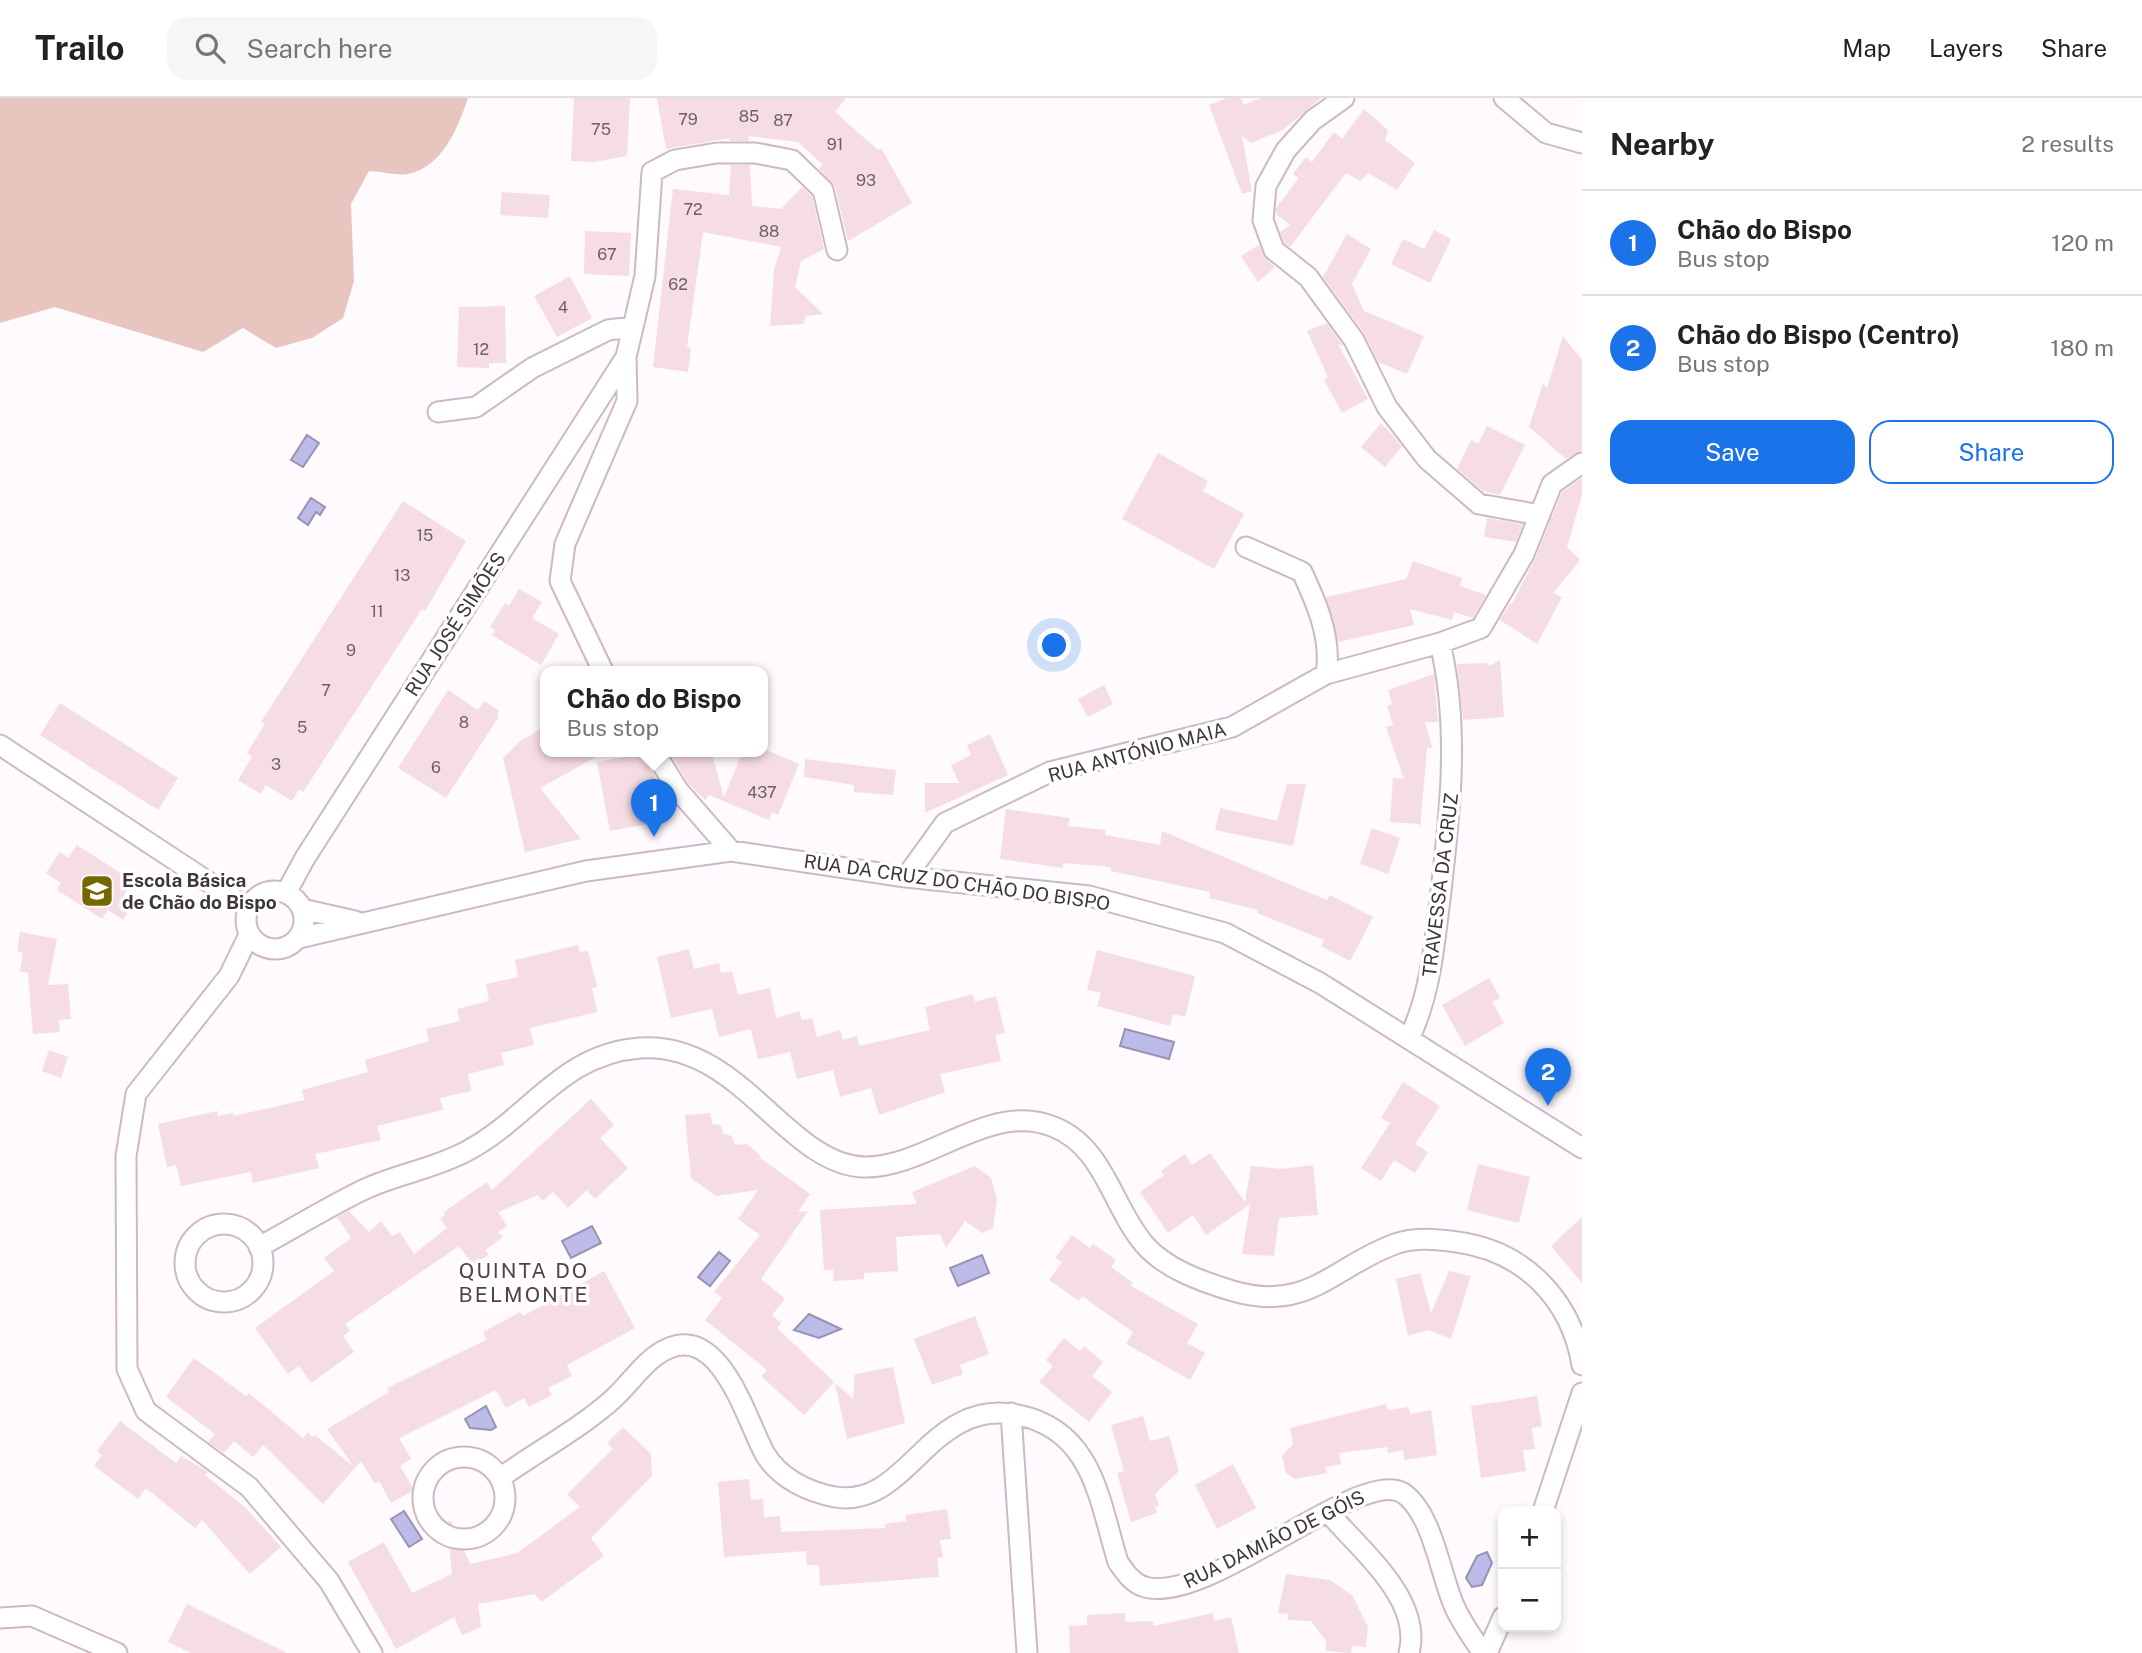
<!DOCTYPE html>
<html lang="en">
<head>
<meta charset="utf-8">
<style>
  body { margin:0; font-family:"Public Sans",sans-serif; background:#f6f6f6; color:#222 }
  .controls { position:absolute; right:21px; bottom:21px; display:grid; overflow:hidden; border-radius:14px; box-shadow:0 4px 10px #0003 }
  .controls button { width:63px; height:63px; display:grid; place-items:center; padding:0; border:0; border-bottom:2px solid #e0e0e0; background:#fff; color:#222; font:35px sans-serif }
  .you { position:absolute; left:1055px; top:548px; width:24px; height:24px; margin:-18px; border:5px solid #fff; border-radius:50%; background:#1a73e8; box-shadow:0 0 0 10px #1a73e833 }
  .badge { display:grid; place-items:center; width:46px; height:46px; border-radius:50%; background:#1a73e8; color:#fff; font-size:23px; font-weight:700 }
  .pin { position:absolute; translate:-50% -58px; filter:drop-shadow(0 2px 4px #0008) }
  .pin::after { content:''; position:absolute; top:37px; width:24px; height:21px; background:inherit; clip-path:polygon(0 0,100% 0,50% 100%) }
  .popup { position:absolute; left:540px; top:568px; width:228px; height:91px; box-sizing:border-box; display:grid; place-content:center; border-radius:14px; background:#fff; filter:drop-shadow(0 2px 5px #0005); font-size:23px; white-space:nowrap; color:#767676 }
  .popup b { font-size:26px; color:#222 }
  .popup::after { content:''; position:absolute; left:50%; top:100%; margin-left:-14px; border:14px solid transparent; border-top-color:#fff }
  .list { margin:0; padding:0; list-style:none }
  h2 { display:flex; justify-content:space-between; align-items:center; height:91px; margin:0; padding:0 28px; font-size:30px }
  h2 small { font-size:23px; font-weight:400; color:#767676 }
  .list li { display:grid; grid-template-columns:46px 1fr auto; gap:21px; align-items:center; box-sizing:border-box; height:105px; padding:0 28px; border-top:2px solid #e0e0e0 }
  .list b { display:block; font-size:26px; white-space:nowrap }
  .list p { margin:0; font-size:23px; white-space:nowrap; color:#767676 }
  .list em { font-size:23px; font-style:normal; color:#767676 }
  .actions { display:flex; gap:14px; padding:21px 28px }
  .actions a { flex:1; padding:16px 0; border:2px solid #1a73e8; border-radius:21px; text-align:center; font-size:24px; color:#1a73e8 }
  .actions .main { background:#1a73e8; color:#fff }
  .icon { flex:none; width:38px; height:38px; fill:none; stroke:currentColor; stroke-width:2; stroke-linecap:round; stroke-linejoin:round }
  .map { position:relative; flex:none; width:1582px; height:1555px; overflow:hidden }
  header { display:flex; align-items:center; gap:42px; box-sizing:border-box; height:98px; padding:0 35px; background:#fff; border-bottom:2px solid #e0e0e0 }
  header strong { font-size:33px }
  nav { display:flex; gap:38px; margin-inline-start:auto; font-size:24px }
  .search { width:490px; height:63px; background:#f6f6f6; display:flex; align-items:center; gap:18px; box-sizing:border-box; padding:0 24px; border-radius:21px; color:#767676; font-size:26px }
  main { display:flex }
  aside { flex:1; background:#fff }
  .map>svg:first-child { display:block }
  .green { fill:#e9c5c0 }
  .water { fill:#bdbbe7; stroke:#9793b3; stroke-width:2 }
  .building { fill:#f6dde3 }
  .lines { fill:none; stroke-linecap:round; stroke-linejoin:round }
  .minor-casing { stroke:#cdb9c6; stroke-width:23 }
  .minor { stroke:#fff; stroke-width:19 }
  .labels { text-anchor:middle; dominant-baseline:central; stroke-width:7; stroke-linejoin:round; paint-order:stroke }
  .number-label { font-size:16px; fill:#6b5f64 }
  .street-label { font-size:19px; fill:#3d353a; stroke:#fff }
  .poi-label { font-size:19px; font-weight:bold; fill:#3d353a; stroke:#fff; text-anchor:start }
  .neighbourhood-label { font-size:21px; letter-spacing:2px; fill:#53424e; stroke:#fff }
</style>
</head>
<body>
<header>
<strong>Trailo</strong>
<div class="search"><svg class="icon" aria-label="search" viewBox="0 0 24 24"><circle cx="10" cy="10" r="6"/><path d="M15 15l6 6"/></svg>Search here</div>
<nav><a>Map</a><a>Layers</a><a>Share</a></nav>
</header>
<main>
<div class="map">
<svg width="1582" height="1555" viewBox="0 0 1582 1555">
  <rect width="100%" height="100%" fill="#fefafd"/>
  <path class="green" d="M 0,0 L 468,0 C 458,29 443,69 408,76 C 396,78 380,73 369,73 L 351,106 L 354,183 L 343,220 L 312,240 L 276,250 L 243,230 L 203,254 L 55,209 L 0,225 Z"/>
  <path class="water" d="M 307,337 L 319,345 L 303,369 L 291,362 Z
    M 311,400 L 325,409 L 320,417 L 316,414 L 308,427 L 298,420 Z
    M 1125,931 L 1174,944 L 1169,961 L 1120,948 Z
    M 592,1128 L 601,1145 L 571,1160 L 562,1143 Z
    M 719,1154 L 730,1163 L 710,1188 L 698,1179 Z
    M 982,1157 L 989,1175 L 958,1188 L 950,1170 Z
    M 809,1216 L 841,1231 L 819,1240 L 794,1232 Z
    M 486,1308 L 496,1329 L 491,1332 L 470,1330 L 465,1321 Z
    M 404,1413 L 422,1441 L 409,1449 L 391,1421 Z
    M 1487,1454 L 1492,1465 L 1482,1487 L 1472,1489 L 1466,1480 L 1477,1458 Z"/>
  <path class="building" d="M 574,0 L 630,0 L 627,58 L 594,64 L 571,63 Z
    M 657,0 L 846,0 L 835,14 L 878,52 L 881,50 L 912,105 L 848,143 L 835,89 L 819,71 L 823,67 L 798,44 L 748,38 L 749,43 L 730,43 L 730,40 L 666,51 Z
    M 1227,0 L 1241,0 L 1244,7 L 1260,0 L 1321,0 L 1283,32 L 1251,45 L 1242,38 L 1252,93 L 1242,96 L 1209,7 Z
    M 1364,11 L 1388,32 L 1385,42 L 1415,65 L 1397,92 L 1368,75 L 1360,83 L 1346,75 L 1290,149 L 1284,145 L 1280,134 L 1290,127 L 1276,116 L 1276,110 L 1299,80 L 1293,76 L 1306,59 L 1312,64 L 1334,34 L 1342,41 Z
    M 731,67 L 750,67 L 752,108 L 781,111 L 802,89 L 812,98 L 824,151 L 801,163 L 795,189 L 823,216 L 806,218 L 803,226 L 770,228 L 774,172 L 781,149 L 703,134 L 687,249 L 691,250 L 688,274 L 653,269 L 673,91 L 729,97 Z
    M 502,94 L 550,97 L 548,120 L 500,117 Z
    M 1434,132 L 1451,141 L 1430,185 L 1391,166 L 1403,141 L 1424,151 Z
    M 585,133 L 631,135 L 629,178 L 584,176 Z
    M 1347,136 L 1371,151 L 1352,186 L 1364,213 L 1424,238 L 1407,276 L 1378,264 L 1364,235 L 1323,179 Z
    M 1259,147 L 1266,161 L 1275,169 L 1258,184 L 1241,158 Z
    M 570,178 L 592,220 L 557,239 L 534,198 Z
    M 505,208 L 506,265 L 489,265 L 489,270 L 457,269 L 459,209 Z
    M 1327,225 L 1343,248 L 1338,246 L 1368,301 L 1342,315 L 1324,282 L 1328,279 L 1307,233 Z
    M 1563,238 L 1582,262 L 1582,353 L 1566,361 L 1529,329 L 1543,286 L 1547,290 Z
    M 1381,325 L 1402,348 L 1385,369 L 1361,349 Z
    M 1487,328 L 1525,347 L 1500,397 L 1483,393 L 1457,371 L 1471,342 L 1478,346 Z
    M 1158,355 L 1208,383 L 1203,393 L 1244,416 L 1214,471 L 1122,421 Z
    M 1582,380 L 1582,397 L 1567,449 L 1580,462 L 1553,495 L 1562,499 L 1537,546 L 1500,522 L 1510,505 L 1512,506 L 1535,461 L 1562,394 Z
    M 403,403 L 466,443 L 425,513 L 422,511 L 303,694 L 299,691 L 292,703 L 266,687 L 261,696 L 238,682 L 252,659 L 247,655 L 265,626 L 261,624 Z
    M 1487,420 L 1523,426 L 1516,444 L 1484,439 Z
    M 1413,463 L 1462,480 L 1460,488 L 1486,497 L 1473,520 L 1454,514 L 1452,522 L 1410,511 L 1414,527 L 1338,544 L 1326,499 L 1406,481 Z
    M 519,491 L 542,504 L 532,520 L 559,536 L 541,567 L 492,537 L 495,532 L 490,529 L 505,505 L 509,508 Z
    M 1500,562 L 1504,619 L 1463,622 L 1457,566 L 1486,565 L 1490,568 Z
    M 1434,576 L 1438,624 L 1425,624 L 1432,650 L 1427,650 L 1420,731 L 1419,726 L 1390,724 L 1393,680 L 1404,681 L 1386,629 L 1393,627 L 1387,608 L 1392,606 L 1388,592 Z
    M 1104,587 L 1113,606 L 1088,619 L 1078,601 Z
    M 448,592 L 478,612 L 484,603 L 498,612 L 498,620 L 446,700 L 398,670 Z
    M 60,605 L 178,680 L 158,712 L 40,637 Z
    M 545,629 L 545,653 L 607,653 L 540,690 L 581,741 L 525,754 L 503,660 L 520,643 Z
    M 990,636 L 1008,677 L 925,715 L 925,685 L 959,685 L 951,667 L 971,657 L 967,647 Z
    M 669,653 L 711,653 L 724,699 L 743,653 L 769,653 L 799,666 L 778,717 L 772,714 L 769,722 L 709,697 L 705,702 L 688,685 Z
    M 642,656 L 655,678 L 664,723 L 610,733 L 597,664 Z
    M 805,661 L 896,672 L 893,697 L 854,694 L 854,687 L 804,679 Z
    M 1287,686 L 1306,686 L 1293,748 L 1215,732 L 1220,710 L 1277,723 Z
    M 1006,711 L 1070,720 L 1068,728 L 1105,732 L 1105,737 L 1160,747 L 1162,733 L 1327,802 L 1330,797 L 1373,819 L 1350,863 L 1321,848 L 1324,842 L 1257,815 L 1258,812 L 1209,800 L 1210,794 L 1111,773 L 1111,769 L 1063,765 L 1063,770 L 1000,761 Z
    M 1372,730 L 1400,740 L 1388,776 L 1360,766 Z
    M 77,747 L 133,783 L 124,797 L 135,804 L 123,822 L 108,812 L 102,821 L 57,792 L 61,785 L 46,775 L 60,754 L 68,760 Z
    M 20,834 L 57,841 L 48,887 L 68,886 L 71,921 L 59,922 L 60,934 L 33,936 L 28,875 L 20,873 L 23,855 L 17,853 Z
    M 578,847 L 580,854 L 588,853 L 597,889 L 592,890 L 597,914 L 530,930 L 534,947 L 501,955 L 504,967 L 468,976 L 471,993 L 440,1000 L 443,1012 L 377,1028 L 381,1042 L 315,1056 L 319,1070 L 253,1085 L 251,1074 L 181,1088 L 176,1067 L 167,1069 L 158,1026 L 217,1013 L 218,1018 L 233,1015 L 234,1018 L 304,1002 L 302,992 L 368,974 L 365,962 L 429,943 L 426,931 L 460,923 L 457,911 L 489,903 L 486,886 L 518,879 L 515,862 Z
    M 689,851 L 694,871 L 719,865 L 721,875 L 732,873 L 738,897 L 770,890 L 776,920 L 799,913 L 802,922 L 812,920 L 817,939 L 840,932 L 843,942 L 857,938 L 859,948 L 930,932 L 925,909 L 973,896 L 975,904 L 996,898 L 1005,935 L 995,937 L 1001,963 L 940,976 L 945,994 L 879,1017 L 871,990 L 840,999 L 833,972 L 797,981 L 790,954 L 758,961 L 751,931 L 719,939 L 712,911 L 671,920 L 657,859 Z
    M 1097,852 L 1195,878 L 1185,919 L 1173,916 L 1170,928 L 1097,908 L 1101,895 L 1087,892 Z
    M 1489,880 L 1500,900 L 1492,904 L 1504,925 L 1465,948 L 1442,907 Z
    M 49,952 L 68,959 L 61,980 L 42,973 Z
    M 1403,984 L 1440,1008 L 1415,1046 L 1428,1054 L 1415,1075 L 1394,1062 L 1381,1083 L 1361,1070 L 1390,1025 L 1381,1020 Z
    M 591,1001 L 614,1027 L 600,1040 L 628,1070 L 595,1101 L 587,1092 L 568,1110 L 553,1094 L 543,1103 L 538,1097 L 498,1114 L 507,1128 L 498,1134 L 503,1139 L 485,1152 L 489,1157 L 472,1166 L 459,1148 L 345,1226 L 350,1233 L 343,1238 L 354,1254 L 311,1285 L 299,1268 L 288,1276 L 255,1230 L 334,1173 L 324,1160 L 351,1140 L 337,1119 L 349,1113 L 369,1134 L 381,1123 L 392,1138 L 400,1134 L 414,1156 L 447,1130 L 440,1121 L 445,1117 L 444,1114 L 487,1084 L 492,1092 Z
    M 710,1015 L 712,1026 L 721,1027 L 723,1036 L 732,1038 L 735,1047 L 747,1046 L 760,1057 L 759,1059 L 810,1096 L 798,1114 L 808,1113 L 761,1181 L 785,1201 L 772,1217 L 781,1225 L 777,1230 L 834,1284 L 804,1317 L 761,1278 L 767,1272 L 705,1222 L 722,1200 L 714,1194 L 760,1137 L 738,1121 L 758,1092 L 716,1098 L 691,1080 L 685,1017 Z
    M 1210,1055 L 1245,1104 L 1251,1068 L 1282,1071 L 1313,1067 L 1318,1117 L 1279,1120 L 1274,1158 L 1242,1156 L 1250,1106 L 1206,1137 L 1193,1117 L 1168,1135 L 1140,1094 L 1164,1077 L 1161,1073 L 1185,1056 L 1192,1067 Z
    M 1478,1066 L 1530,1079 L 1519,1125 L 1467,1112 Z
    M 975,1068 L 991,1080 L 997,1101 L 993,1130 L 982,1135 L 965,1123 L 946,1150 L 940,1136 L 896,1139 L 898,1173 L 864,1175 L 864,1181 L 834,1183 L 833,1172 L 824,1172 L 820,1112 L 917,1106 L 912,1094 Z
    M 1582,1119 L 1582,1185 L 1551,1148 Z
    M 1072,1137 L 1090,1150 L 1093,1146 L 1116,1162 L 1111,1169 L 1133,1185 L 1131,1188 L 1198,1226 L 1187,1245 L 1205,1255 L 1190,1282 L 1126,1246 L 1133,1234 L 1082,1198 L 1079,1203 L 1049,1182 L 1062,1164 L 1055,1160 Z
    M 604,1173 L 635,1230 L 567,1267 L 572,1278 L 548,1290 L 552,1297 L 529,1309 L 524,1300 L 506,1310 L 496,1292 L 399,1340 L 411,1361 L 400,1368 L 414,1392 L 391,1405 L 379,1383 L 375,1386 L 361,1363 L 323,1406 L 263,1347 L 253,1359 L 234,1343 L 224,1355 L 208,1344 L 215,1336 L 166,1299 L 194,1260 L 246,1298 L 249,1295 L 303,1340 L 308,1334 L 312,1339 L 315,1337 L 354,1369 L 327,1331 L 389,1294 L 387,1290 L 486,1242 L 483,1234 L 520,1214 L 523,1218 Z
    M 1449,1173 L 1471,1178 L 1451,1241 L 1428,1232 L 1408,1238 L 1396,1181 L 1420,1175 L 1431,1215 Z
    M 975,1218 L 989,1256 L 960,1267 L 963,1276 L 932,1287 L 914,1241 Z
    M 1064,1240 L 1080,1253 L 1084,1248 L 1103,1264 L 1092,1278 L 1112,1294 L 1089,1324 L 1039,1284 L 1053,1268 L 1046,1262 Z
    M 893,1269 L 905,1325 L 847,1341 L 835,1285 L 853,1301 L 855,1276 Z
    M 1537,1298 L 1542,1328 L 1532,1330 L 1535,1351 L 1523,1352 L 1526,1373 L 1481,1380 L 1471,1308 Z
    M 1386,1306 L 1388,1312 L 1409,1309 L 1410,1316 L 1431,1312 L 1437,1357 L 1404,1362 L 1403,1352 L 1388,1355 L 1387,1349 L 1339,1355 L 1341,1366 L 1325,1369 L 1327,1375 L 1295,1381 L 1286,1375 L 1282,1358 L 1293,1346 L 1290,1330 Z
    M 1143,1318 L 1150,1343 L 1169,1338 L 1179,1373 L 1155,1396 L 1159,1408 L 1155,1409 L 1157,1415 L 1131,1424 L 1117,1375 L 1124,1373 L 1111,1327 Z
    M 120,1323 L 176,1365 L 181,1358 L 208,1374 L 205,1377 L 246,1410 L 281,1449 L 250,1476 L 202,1422 L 195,1430 L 146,1390 L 138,1401 L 94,1368 L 102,1357 L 97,1353 Z
    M 623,1329 L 651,1356 L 652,1378 L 591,1440 L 604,1458 L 541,1504 L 535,1496 L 478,1506 L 481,1529 L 462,1537 L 454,1519 L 396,1551 L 348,1464 L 384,1444 L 412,1495 L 452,1476 L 447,1424 L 451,1423 L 470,1466 L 517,1455 L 580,1409 L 567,1396 L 613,1351 L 607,1345 Z
    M 1233,1366 L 1256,1410 L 1217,1431 L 1195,1387 Z
    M 749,1381 L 751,1402 L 763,1401 L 764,1419 L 780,1418 L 781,1434 L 885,1430 L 885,1426 L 906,1423 L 906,1417 L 947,1411 L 951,1441 L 940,1442 L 943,1459 L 937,1460 L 939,1479 L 820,1488 L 819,1467 L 807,1467 L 806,1453 L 724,1459 L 718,1384 Z
    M 1286,1476 L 1330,1482 L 1352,1497 L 1368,1529 L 1366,1549 L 1352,1548 L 1351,1555 L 1326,1553 L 1326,1543 L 1311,1523 L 1287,1522 L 1289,1516 L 1278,1515 Z
    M 187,1506 L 287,1555 L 191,1555 L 168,1544 Z
    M 1125,1515 L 1125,1524 L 1153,1523 L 1154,1528 L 1213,1515 L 1214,1523 L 1231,1519 L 1239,1555 L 1070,1555 L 1069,1528 L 1087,1527 L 1087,1517 Z"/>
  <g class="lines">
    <defs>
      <path id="minor" d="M 1344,0 L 1313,22 L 1286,52 L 1266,88 L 1263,122 L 1274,152 L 1308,179 L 1354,242 L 1387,309 L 1427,361 L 1479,406 L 1540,417
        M 1504,0 L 1546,35 L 1582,45
        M 438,314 L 476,309 L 532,270 L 608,232 L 633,229
        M 1246,449 L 1302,474 C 1317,506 1332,541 1326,576
        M 603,573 L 560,483 L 565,446 L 627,303 L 626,259 L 645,178 L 652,74 L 675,62 L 717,55 L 755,55 L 792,62 L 823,92 L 837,152
        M 0,647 L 248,810
        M 654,653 L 678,692 L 731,753
        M 906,779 L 945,725 L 1050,674 L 1232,629 L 1326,576 L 1440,545 L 1481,530 L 1524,456 L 1552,386 L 1582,365
        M246 822a29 29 0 1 1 58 0a29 29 0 1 1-58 0Z
        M 286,795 L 305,760 L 626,259
        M 302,811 L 355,823
        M 249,837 L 229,878 L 136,996 L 126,1058 L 127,1271 L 146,1313 L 249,1389 L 329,1483 L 372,1555
        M 299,840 L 586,773 L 731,753 L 906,779 L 1089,798 L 1225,835 L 1320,885 L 1582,1050
        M 1409,941 C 1430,897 1434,850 1440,801 C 1450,717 1460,629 1440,545
        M185 1165a39 39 0 1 1 78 0a39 39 0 1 1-78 0Z
        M 259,1149 C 294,1130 328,1109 363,1092 C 396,1076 434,1071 467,1053 C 531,1019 561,956 640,950 C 740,943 787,1067 864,1069 C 928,1070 990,1002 1054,1029 C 1104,1049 1112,1108 1144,1146 C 1165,1171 1203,1184 1233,1193 C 1308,1215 1334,1168 1395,1146 C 1415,1139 1436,1141 1457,1144 C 1524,1153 1571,1201 1582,1267
        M 1011,1315 L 1027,1555
        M423 1400a41 41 0 1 1 82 0a41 41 0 1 1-82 0Z
        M 500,1380 C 536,1354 581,1330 613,1301 C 631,1285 645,1261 667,1251 C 721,1226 747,1324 765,1356 C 779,1380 808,1394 835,1399 C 909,1411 928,1299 1018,1317 C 1093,1332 1099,1402 1118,1464 C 1125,1474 1132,1485 1145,1489 C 1209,1507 1361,1368 1403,1395 C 1432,1415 1440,1474 1453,1505 C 1460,1523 1472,1539 1483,1555
        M 1543,1413 L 1582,1295
        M 1328,1414 C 1359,1451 1423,1501 1409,1555
        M 0,1520 L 32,1518 L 117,1555
        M 1487,1555 L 1503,1519"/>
    </defs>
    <use href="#minor" class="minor-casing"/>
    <use href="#minor" class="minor"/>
  </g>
  <defs>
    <symbol id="school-square" viewBox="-11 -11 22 22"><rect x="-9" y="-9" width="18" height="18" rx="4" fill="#756800" stroke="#fff"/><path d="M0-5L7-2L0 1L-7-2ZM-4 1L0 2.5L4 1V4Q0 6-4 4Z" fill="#fff"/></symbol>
  </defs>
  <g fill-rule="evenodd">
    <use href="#school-square" x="78" y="774" width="38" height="38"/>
  </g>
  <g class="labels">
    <g class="number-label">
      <text x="749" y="18">85</text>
      <text x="688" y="21">79</text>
      <text x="783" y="22">87</text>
      <text x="601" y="31">75</text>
      <text x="835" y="46">91</text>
      <text x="866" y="82">93</text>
      <text x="693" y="111">72</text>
      <text x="769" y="133">88</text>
      <text x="607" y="156">67</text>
      <text x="678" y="186">62</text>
      <text x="563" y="209">4</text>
      <text x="481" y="251">12</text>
      <text x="425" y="437">15</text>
      <text x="402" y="477">13</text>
      <text x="377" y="513">11</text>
      <text x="351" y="552">9</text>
      <text x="326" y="592">7</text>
      <text x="464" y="624">8</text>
      <text x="302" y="629">5</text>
      <text x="276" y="666">3</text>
      <text x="436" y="669">6</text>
      <text x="762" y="694">437</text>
    </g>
    <g class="street-label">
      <text transform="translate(455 526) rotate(-57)">RUA JOSÉ SIMÕES</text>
      <text transform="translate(1137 654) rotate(-15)">RUA ANTÓNIO MAIA</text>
      <text transform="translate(957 784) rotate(8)">RUA DA CRUZ DO CHÃO DO BISPO</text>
      <text transform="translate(1440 787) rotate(-83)">TRAVESSA DA CRUZ</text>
      <text transform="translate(1274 1441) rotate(-26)">RUA DAMIÃO DE GÓIS</text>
    </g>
    <g class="poi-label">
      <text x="122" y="782">Escola Básica<tspan x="122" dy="22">de Chão do Bispo</tspan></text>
    </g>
    <g class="neighbourhood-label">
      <text x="524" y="1172">QUINTA DO<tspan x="524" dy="24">BELMONTE</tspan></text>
    </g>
  </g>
</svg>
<div class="controls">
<button>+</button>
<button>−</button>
</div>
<div class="you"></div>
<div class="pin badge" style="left:654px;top:739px">1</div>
<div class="popup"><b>Chão do Bispo</b>Bus stop</div>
<div class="pin badge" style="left:1548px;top:1008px">2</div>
</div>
<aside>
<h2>Nearby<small>2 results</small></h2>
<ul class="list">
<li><span class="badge">1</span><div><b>Chão do Bispo</b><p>Bus stop</p></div><em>120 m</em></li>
<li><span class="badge">2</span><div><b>Chão do Bispo (Centro)</b><p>Bus stop</p></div><em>180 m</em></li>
</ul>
<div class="actions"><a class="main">Save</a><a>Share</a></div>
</aside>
</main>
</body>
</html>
